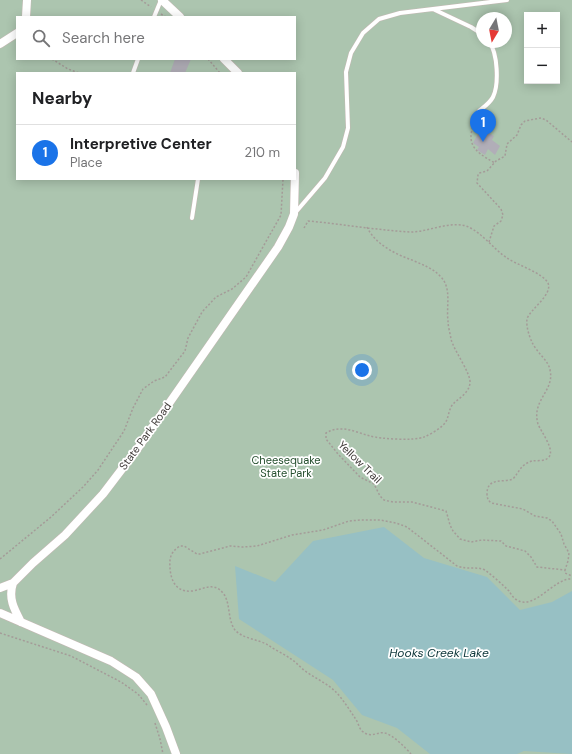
<!DOCTYPE html>
<html lang="en">
<head>
<meta charset="utf-8">
<style>
  body { margin:0; font-family:"DM Sans",sans-serif; background:#f2f2f2; color:#202124 }
  .controls { position:absolute; right:12px; top:12px; display:grid; overflow:hidden; border-radius:0px; box-shadow:0 2px 10px #0003 }
  .controls button { width:36px; height:36px; display:grid; place-items:center; padding:0; border:0; border-bottom:1px solid #e0e0e0; background:#fff; color:#202124; font:20px sans-serif }
  .compass { position:absolute; left:476px; top:12px; width:36px; height:36px; border-radius:50%; background:#fff; box-shadow:0 2px 10px #0003; rotate:190deg }
  .you { position:absolute; left:362px; top:370px; width:14px; height:14px; margin:-10px; border:3px solid #fff; border-radius:50%; background:#1a73e8; box-shadow:0 0 0 6px #1a73e833 }
  .badge { display:grid; place-items:center; width:26px; height:26px; border-radius:50%; background:#1a73e8; color:#fff; font-size:13px; font-weight:700 }
  .pin { position:absolute; translate:-50% -33px; filter:drop-shadow(0 1px 2px #0008) }
  .pin::after { content:''; position:absolute; top:21px; width:14px; height:12px; background:inherit; clip-path:polygon(0 0,100% 0,50% 100%) }
  .list { margin:0; padding:0; list-style:none }
  h2 { display:flex; justify-content:space-between; align-items:center; height:52px; margin:0; padding:0 16px; font-size:17px }
  h2 small { font-size:13px; font-weight:400; color:#757577 }
  .list li { display:grid; grid-template-columns:26px 1fr auto; gap:12px; align-items:center; box-sizing:border-box; height:56px; padding:0 16px; border-top:1px solid #e0e0e0 }
  .list b { display:block; font-size:15px; white-space:nowrap }
  .list p { margin:0; font-size:13px; white-space:nowrap; color:#757577 }
  .list em { font-size:13px; font-style:normal; color:#757577 }
  .icon { flex:none; width:22px; height:22px; fill:none; stroke:currentColor; stroke-width:2; stroke-linecap:round; stroke-linejoin:round }
  .map { position:relative; flex:none; width:572px; height:754px; overflow:hidden }
  .search { position:absolute; background:#fff; box-shadow:0 2px 10px #0003; left:16px; top:16px; width:280px; height:44px; display:flex; align-items:center; gap:10px; box-sizing:border-box; padding:0 14px; border-radius:0px; color:#757577; font-size:15px }
  .panel { position:absolute; background:#fff; box-shadow:0 2px 10px #0003; left:16px; top:72px; width:280px; height:108px; border-radius:0px }
  .map>svg:first-child { display:block }
  .green { fill:#acc5af; fill-rule:evenodd }
  .water { fill:#97c0c4 }
  .building { fill:#b1aeb8 }
  .lines { fill:none; stroke-linecap:round; stroke-linejoin:round }
  .service-casing { stroke:#c3b8b3; stroke-width:5 }
  .minor-casing { stroke:#c3b8b3; stroke-width:9 }
  .path { stroke:#a49b98; stroke-width:1.5; stroke-dasharray:2 2; stroke-linecap:butt }
  .service { stroke:#fff; stroke-width:4 }
  .minor { stroke:#fff; stroke-width:8 }
  .labels { text-anchor:middle; dominant-baseline:central; stroke-width:3.5; stroke-linejoin:round; paint-order:stroke }
  .street-label { font-size:11px; fill:#413c3a; stroke:#fff }
  .park-label { font-size:11px; fill:#254f2e; stroke:#fff }
  .water-label { font-size:12px; font-style:italic; fill:#0b3438; stroke:#fff }
</style>
</head>
<body>
<div class="map">
<svg width="572" height="754" viewBox="0 0 572 754">
  <rect width="100%" height="100%" fill="#f9ede8"/>
  <path class="green" d="M 0,0 L 572,0 L 572,754 L 0,754 ZM 527,15 L 557,15 L 557,81 L 527,81 ZM 17,17 L 295,17 L 295,59 L 17,59 ZM 482,18 L 506,18 L 506,42 L 482,42 ZM 17,73 L 295,73 L 295,179 L 17,179 Z"/>
  <path class="water" d="M 384,527 L 424,558 L 487,577 L 520,610 L 552,602 L 572,591 L 572,754 L 524,751 L 517,754 L 430,754 L 397,728 L 362,715 L 333,680 L 239,619 L 235,566 L 275,582 L 313,541 Z"/>
  <path class="building" d="M 175,59 L 191,59 L 185,73 L 170,73 Z
    M 484,130 L 494,136 L 492,140 L 500,146 L 495,155 L 488,149 L 485,155 L 477,150 L 479,147 L 473,143 L 479,132 L 481,133 Z"/>
  <g class="lines">
    <defs>
      <path id="service" d="M 435,10 L 471,27 L 482,34
        M 154,17 L 161,0
        M 133,73 L 138,59
        M 479,111 C 484,107 490,103 493,97 C 499,85 498,53 489,42
        M 295,213 L 325,178 L 343,147 L 348,128 L 346,72 L 351,53 L 363,33 L 379,19 L 400,13 L 507,0
        M 192,218 L 198,179"/>
      <path id="minor" d="M 162,0 L 180,17
        M 26,17 L 27,0
        M 0,44 L 17,33
        M 224,59 L 238,73
        M 13,583 C 8,598 14,609 21,622
        M 0,588 L 13,583 L 33,563 L 65,535 L 103,494 L 138,448 L 278,247 L 289,227 L 294,214 L 295,173
        M 0,613 L 111,661 L 136,677 L 151,694 L 166,727 L 176,754"/>
    </defs>
    <use href="#service" class="service-casing"/>
    <use href="#minor" class="minor-casing"/>
    <path class="path" d="M 141,0 L 151,7
      M 161,14 L 166,17
      M 52,59 L 68,69 L 79,73
      M 208,59 L 220,73
      M 477,116 C 465,142 471,150 495,163
      M 367,227 C 375,244 395,254 412,260 C 423,265 433,268 441,277 C 452,289 446,306 448,321 C 448,326 450,333 451,339 C 454,351 471,373 470,383 C 469,393 459,398 453,404 C 448,410 449,418 445,423 C 440,429 431,434 424,437 C 414,441 381,439 370,436 C 355,432 341,424 326,433 L 326,439 L 338,454 L 360,477 L 374,484 L 380,496 L 384,500 L 393,502 L 412,502 L 446,511 L 447,514 L 450,525 L 453,531 L 460,539 L 471,542 L 482,540 L 501,541 L 506,546 L 525,551 L 531,557 L 537,567 L 565,570 L 565,573 L 572,576
      M 304,228 L 308,221 C 342,224 376,230 410,232 C 427,232 444,223 461,225 C 477,226 494,250 507,258 C 517,265 543,273 548,283 C 553,295 530,309 527,319 C 526,326 529,336 532,342 C 536,352 549,361 550,370 C 555,391 531,400 538,424 C 541,432 555,449 549,457 C 545,462 537,460 532,461 C 520,465 520,471 513,479 C 502,483 487,477 487,494 C 487,498 488,500 491,503 L 523,509 L 535,516 L 547,518 L 552,521 L 561,534 L 564,544 L 569,553 L 568,561 L 565,570
      M 489,242 L 494,226 L 501,221 L 503,215 L 501,209 L 477,183 L 478,175 L 479,173 L 487,171 L 496,161 L 505,156 L 507,144 L 517,135 L 521,125 L 525,121 L 535,119 L 541,118 L 546,120 L 572,142
      M 0,559 L 51,517 L 83,487 L 98,470 L 124,431 L 133,408 L 143,389 L 154,381 L 165,377 L 185,351 L 188,338 L 202,312 L 216,297 L 232,289 L 246,277 L 281,215 L 283,179
      M 0,633 L 71,656 L 121,682 L 138,694 L 147,705
      M 155,723 L 160,739 L 163,754
      M 411,754 C 406,748 393,735 385,733 C 378,731 371,739 362,731 C 359,728 358,722 355,718 C 349,709 342,698 335,691 C 326,683 315,678 305,671 C 300,667 296,662 291,659 C 284,654 275,650 268,645 C 258,639 243,639 235,630 C 227,619 231,603 223,593 C 213,581 203,590 192,591 C 173,593 169,575 170,560 C 171,553 175,549 180,546 L 184,546 L 197,554 L 200,554 L 230,546 L 243,547 L 257,546 L 292,535 L 323,530 L 349,521 L 361,520 L 380,520 L 396,523 L 407,527 L 457,566 C 468,570 476,566 485,570 C 493,576 502,584 509,591 C 511,594 513,598 517,600 C 534,611 555,577 572,579"/>
    <use href="#service" class="service"/>
    <use href="#minor" class="minor"/>
  </g>
  <g class="labels">
    <g class="street-label">
      <text transform="translate(145 436) rotate(-54)">State Park Road</text>
      <text transform="translate(360 462) rotate(44)">Yellow Trail</text>
    </g>
    <g class="park-label">
      <text x="286" y="460">Cheesequake<tspan x="286" dy="13">State Park</tspan></text>
    </g>
    <g class="water-label">
      <text x="439" y="653">Hooks Creek Lake</text>
    </g>
  </g>
</svg>
<div class="controls">
<button>+</button>
<button>−</button>
</div>
<svg class="compass" viewBox="-18 -18 36 36"><path d="M0-13l5 13h-10z" fill="#e53935"/><path d="M0 13l5-13h-10z" fill="#757577"/></svg>
<div class="you"></div>
<div class="pin badge" style="left:483px;top:142px">1</div>
<div class="search"><svg class="icon" aria-label="search" viewBox="0 0 24 24"><circle cx="10" cy="10" r="6"/><path d="M15 15l6 6"/></svg>Search here</div>
<section class="panel">
<h2>Nearby<small></small></h2>
<ul class="list">
<li><span class="badge">1</span><div><b>Interpretive Center</b><p>Place</p></div><em>210 m</em></li>
</ul>
</section>
</div>
</body>
</html>
